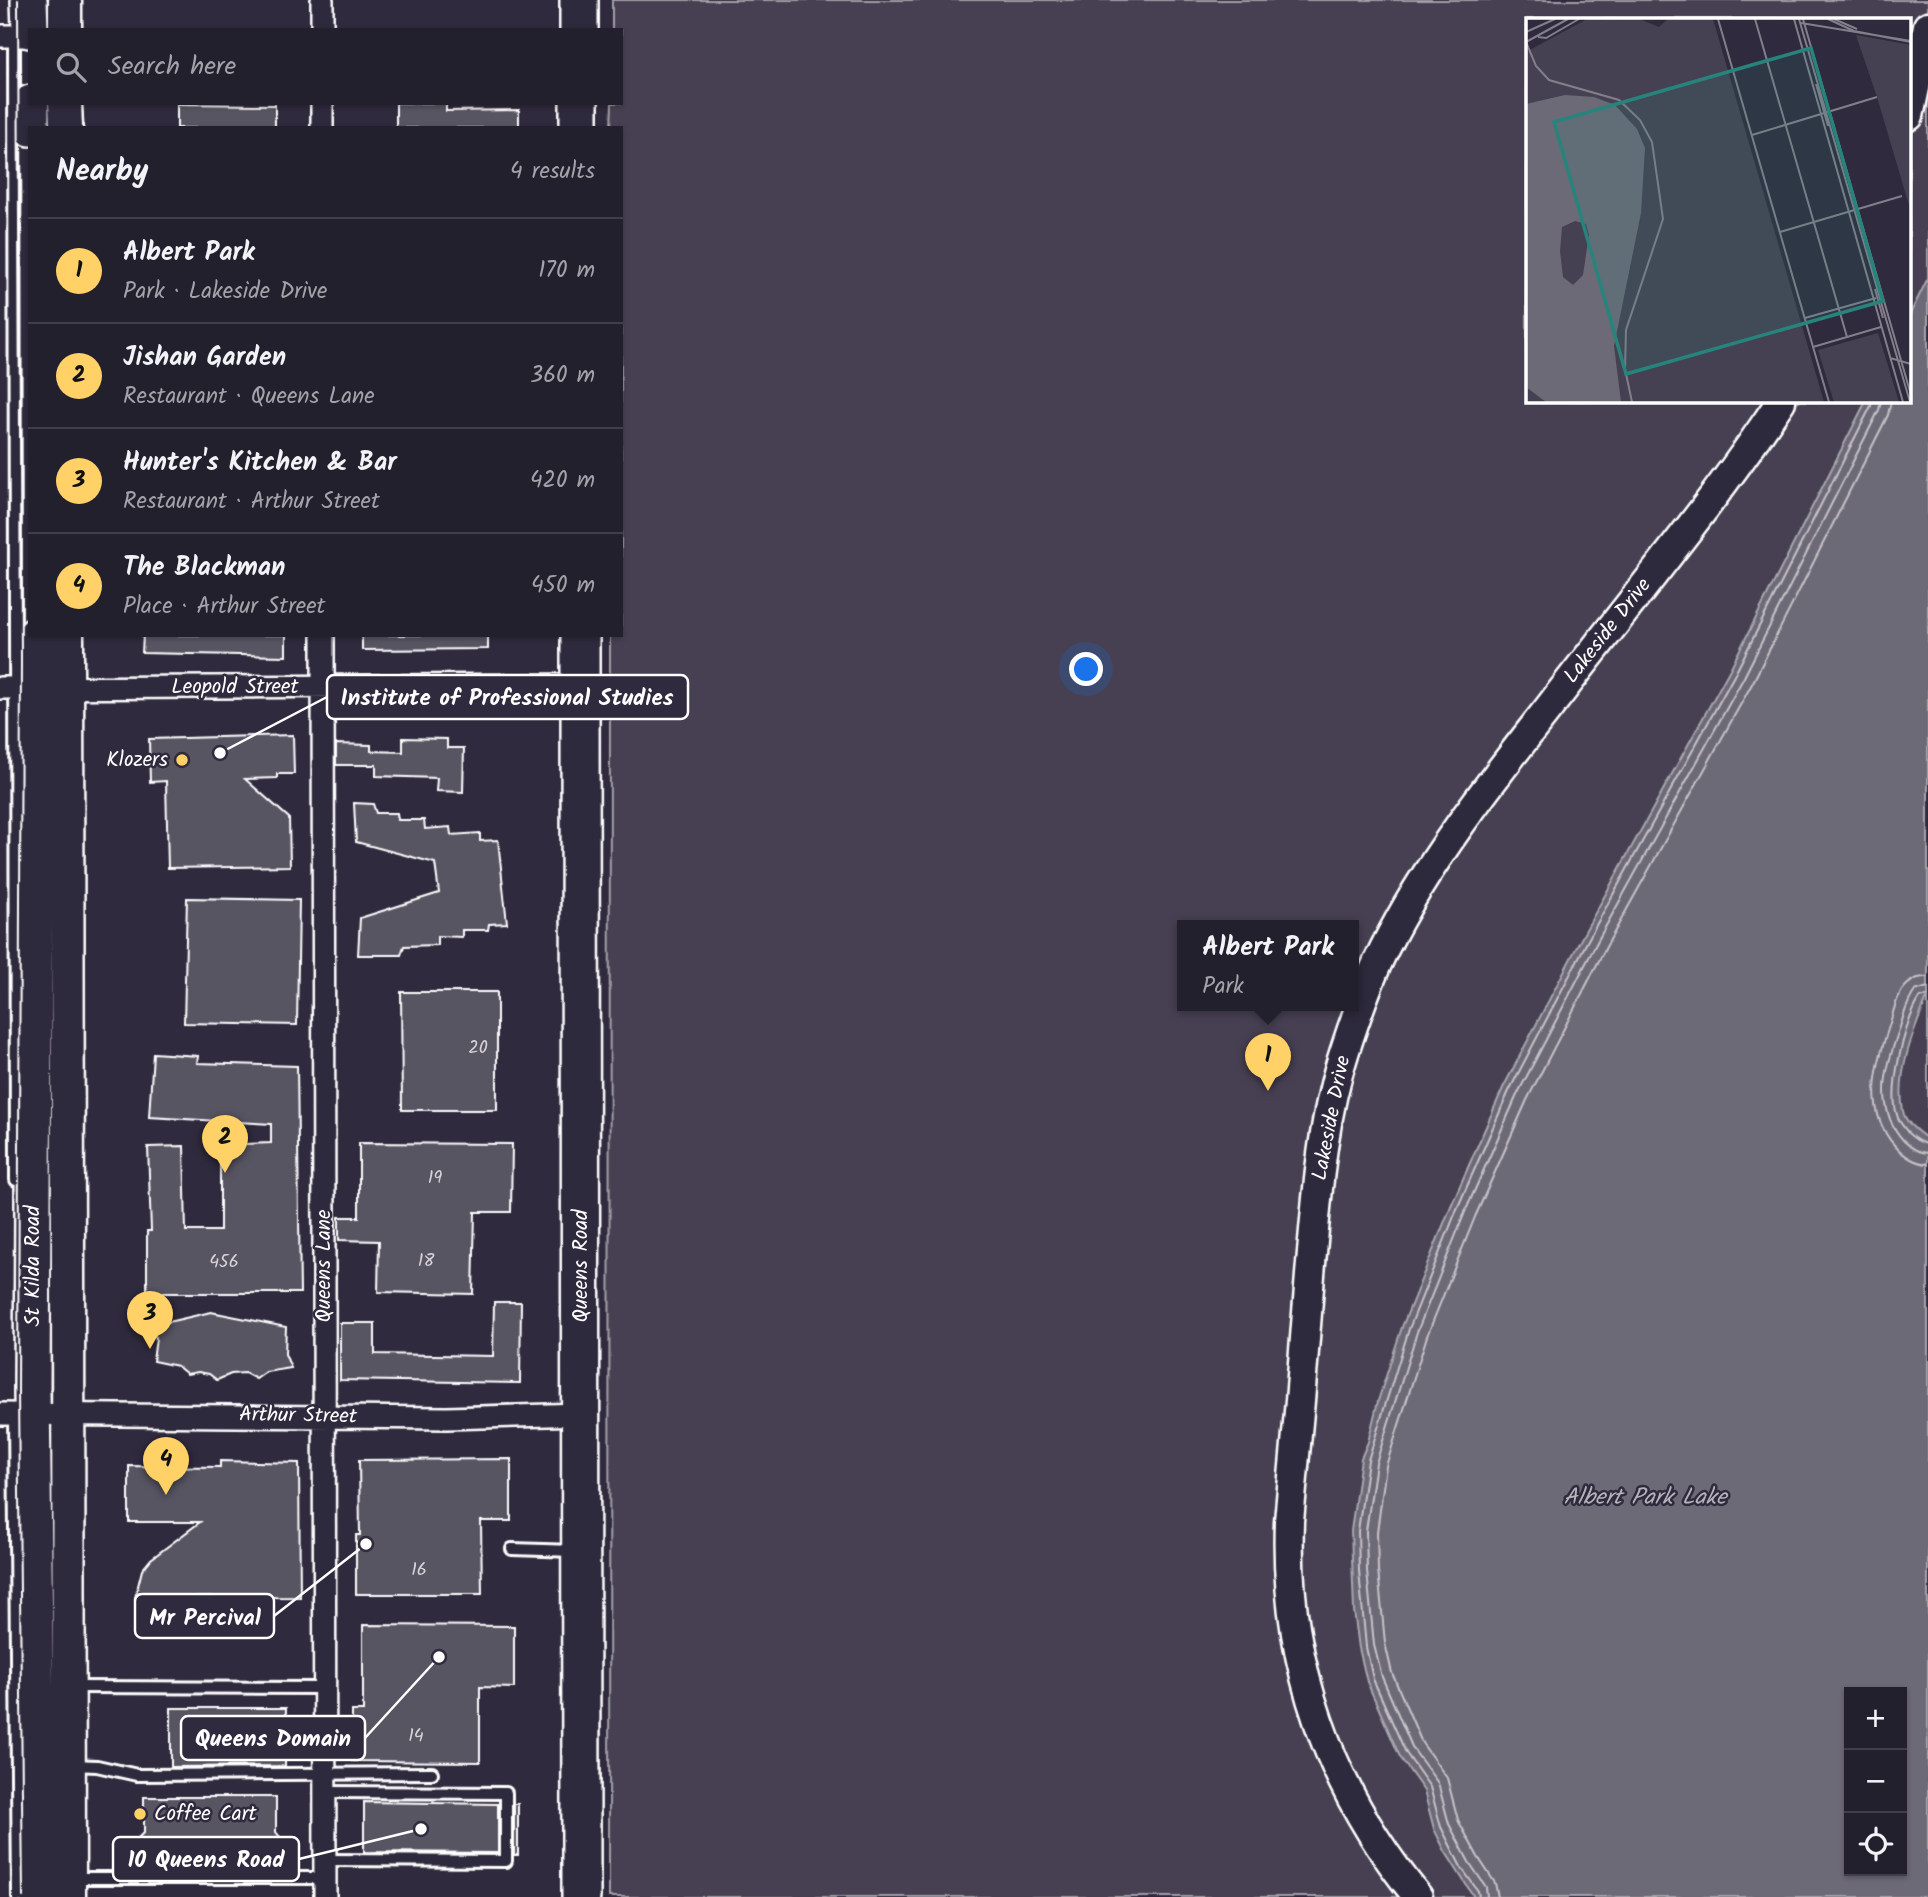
<!DOCTYPE html>
<html lang="en">
<head>
<meta charset="utf-8">
<style>
  body { margin:0; font-family:Kalam,sans-serif; background:#2b2836; color:#f1f3f6 }
  .controls { position:absolute; right:21px; bottom:21px; display:grid; overflow:hidden; border-radius:0px; box-shadow:0 2px 5px #0004 }
  .controls button { width:63px; height:63px; display:grid; place-items:center; padding:0; border:0; border-bottom:2px solid #403e4a; background:#23202e; color:#f1f3f6; font:35px sans-serif }
  .you { position:absolute; left:1087px; top:670px; width:24px; height:24px; margin:-18px; border:5px solid #fff; border-radius:50%; background:#1a73e8; box-shadow:0 0 0 10px #1a73e833 }
  .badge { display:grid; place-items:center; width:46px; height:46px; border-radius:50%; background:#ffd166; color:#111; font-size:23px; font-weight:700 }
  .pin { position:absolute; translate:-50% -58px; filter:drop-shadow(0 2px 4px #0008) }
  .pin::after { content:''; position:absolute; top:37px; width:24px; height:21px; background:inherit; clip-path:polygon(0 0,100% 0,50% 100%) }
  .popup { position:absolute; left:1177px; top:920px; width:182px; height:91px; box-sizing:border-box; display:grid; place-content:center; border-radius:0px; background:#23202e; filter:drop-shadow(0 2px 5px #0005); font-size:23px; white-space:nowrap; color:#a3a3aa }
  .popup b { font-size:26px; color:#f1f3f6 }
  .popup::after { content:''; position:absolute; left:50%; top:100%; margin-left:-14px; border:14px solid transparent; border-top-color:#23202e }
  .list { margin:0; padding:0; list-style:none }
  h2 { display:flex; justify-content:space-between; align-items:center; height:91px; margin:0; padding:0 28px; font-size:30px }
  h2 small { font-size:23px; font-weight:400; color:#a3a3aa }
  .list li { display:grid; grid-template-columns:46px 1fr auto; gap:21px; align-items:center; box-sizing:border-box; height:105px; padding:0 28px; border-top:2px solid #403e4a }
  .list b { display:block; font-size:26px; white-space:nowrap }
  .list p { margin:0; font-size:23px; white-space:nowrap; color:#a3a3aa }
  .list em { font-size:23px; font-style:normal; color:#a3a3aa }
  .icon { flex:none; width:38px; height:38px; fill:none; stroke:currentColor; stroke-width:2; stroke-linecap:round; stroke-linejoin:round }
  .map { position:relative; flex:none; width:1928px; height:1897px; overflow:hidden }
  .search { position:absolute; background:#23202e; box-shadow:0 2px 5px #0004; left:28px; top:28px; width:595px; height:77px; display:flex; align-items:center; gap:18px; box-sizing:border-box; padding:0 24px; border-radius:0px; color:#a3a3aa; font-size:26px }
  .panel { position:absolute; background:#23202e; box-shadow:0 2px 5px #0004; left:28px; top:126px; width:595px; height:511px; border-radius:0px }
  .map>svg:first-child { display:block }
  .green { fill:#464152; stroke:#a2a0a8; stroke-width:2; fill-rule:evenodd }
  .water { fill:#6d6a77; stroke:#a7a6ad; stroke-width:2; fill-rule:evenodd }
  .lines { fill:none; stroke-linecap:round; stroke-linejoin:round }
  .shore { stroke:#c5c3c9; stroke-width:2 }
  .building { fill:#595564; stroke:#fff; stroke-width:2 }
  .service-casing { stroke:#fff; stroke-width:16 }
  .minor-casing { stroke:#fff; stroke-width:26 }
  .tertiary-casing { stroke:#fff; stroke-width:33 }
  .secondary-casing { stroke:#fff; stroke-width:37 }
  .primary-casing { stroke:#fff; stroke-width:40 }
  .trunk-casing { stroke:#fff; stroke-width:42 }
  .service { stroke:#2f2a3d; stroke-width:10 }
  .minor { stroke:#2f2a3d; stroke-width:21 }
  .tertiary { stroke:#2f2a3d; stroke-width:28 }
  .secondary { stroke:#2f2a3d; stroke-width:32 }
  .primary { stroke:#2f2a3d; stroke-width:35 }
  .trunk { stroke:#2f2a3d; stroke-width:37 }
  .tram { stroke:#fff; stroke-width:2 }
  .poi-dot { fill:#ffd166; stroke:#2f2a3d; stroke-width:2.5 }
  .labels { text-anchor:middle; dominant-baseline:central; stroke-width:5; stroke-linejoin:round; paint-order:stroke }
  .number-label { font-size:18px; fill:#d6d4d8 }
  .street-label { font-size:21px; fill:#fff; stroke:#2f2a3d }
  .poi-label { font-size:21px; fill:#fff; stroke:#2f2a3d; text-anchor:end }
  .water-label { font-size:23px; font-style:italic; fill:#b6b4bb; stroke:#2f2a3d }
  .inset-road { fill:none; stroke:#827f8b; stroke-width:2 }
  .view { fill:#27847c; fill-opacity:0.15; stroke:#27847c; stroke-width:3.5 }
  .inset-edge { fill:none; stroke:#fff; stroke-width:3.5 }
  .leader { fill:none; stroke:#fff; stroke-width:2.5 }
  .callout-dot { fill:#fff; stroke:#2f2a3d; stroke-width:2.5 }
  .callout { fill:#2f2a3d; stroke:#fff; stroke-width:2.5 }
  .callout-label { font-size:23px; text-anchor:middle; font-weight:bold; fill:#fff }
</style>
</head>
<body>
<div class="map">
<svg width="1928" height="1897" viewBox="0 0 1928 1897">
  <rect width="100%" height="100%" fill="#2f2a3d"/>
  <filter id="ink" filterUnits="userSpaceOnUse"><feTurbulence type="fractalNoise" baseFrequency=".0143" numOctaves="2"/><feDisplacementMap in="SourceGraphic" scale="14" xChannelSelector="R" yChannelSelector="G"/><feConvolveMatrix kernelMatrix="1 2 1 2 8 2 1 2 1" color-interpolation-filters="sRGB"/></filter>
  <g filter="url(#ink)">
    <path class="green" d="M 612,0 L 1928,0 L 1928,1897 L 609,1897 L 610,635 L 621,635 L 621,128 L 611,128 L 612,103 L 621,103 L 621,30 L 612,30 ZM 1527,19 L 1909,19 L 1909,401 L 1527,401 ZM 1182,925 L 1354,925 L 1354,1005 L 1182,1005 ZM 1849,1692 L 1902,1692 L 1902,1871 L 1849,1871 Z"/>
    <path class="water" d="M 1928,278 L 1928,996 C 1913,1032 1896,1073 1903,1111 C 1905,1123 1919,1133 1928,1139 L 1928,1897 L 1474,1897 L 1445,1851 L 1434,1829 L 1424,1791 L 1400,1757 L 1367,1682 L 1359,1648 L 1354,1611 L 1351,1531 L 1361,1458 L 1368,1442 L 1378,1401 L 1402,1327 L 1451,1206 L 1503,1088 L 1583,935 L 1730,669 L 1866,401 L 1909,401 L 1909,316 ZM 1849,1692 L 1902,1692 L 1902,1871 L 1849,1871 Z"/>
    <g class="lines">
      <path class="shore" d="M 1928,977 C 1920,977 1914,978 1908,984 C 1897,993 1894,1010 1890,1023 C 1876,1065 1863,1110 1895,1146 C 1904,1156 1915,1163 1928,1164
        M 1928,987 L 1915,991 C 1907,1001 1904,1015 1900,1027 C 1886,1066 1873,1107 1904,1141 C 1911,1148 1918,1153 1928,1153
        M 1928,996 L 1920,998 C 1905,1022 1888,1088 1897,1115 C 1899,1123 1905,1128 1909,1134 C 1915,1139 1920,1143 1928,1144
        M 1479,1897 L 1478,1891 L 1461,1867 L 1441,1827 L 1430,1787 L 1406,1753 L 1373,1679 L 1366,1647 L 1359,1571 L 1358,1531 L 1368,1460 L 1409,1329 L 1457,1209 L 1509,1091 L 1589,938 L 1736,672 L 1871,406 L 1872,401
        M 1487,1897 L 1486,1887 L 1469,1862 L 1449,1824 L 1438,1783 L 1413,1749 L 1382,1677 L 1374,1645 L 1367,1571 L 1366,1531 L 1376,1463 L 1417,1332 L 1465,1212 L 1517,1095 L 1597,942 L 1744,677 L 1879,410 L 1881,401
        M 1498,1897 L 1495,1883 L 1478,1857 L 1458,1820 L 1447,1778 L 1422,1743 L 1392,1673 L 1385,1643 L 1378,1570 L 1377,1532 L 1386,1466 L 1427,1336 L 1475,1217 L 1527,1100 L 1606,947 L 1753,682 L 1888,415 L 1891,401"/>
    </g>
    <path class="building" d="M 396,103 L 446,103 L 446,111 L 519,110 L 519,128 L 396,128 Z
      M 177,104 L 275,105 L 275,128 L 177,128 Z
      M 143,635 L 286,635 L 286,656 L 142,653 Z
      M 362,635 L 488,635 L 488,649 L 362,650 Z
      M 293,735 L 294,774 L 277,774 L 277,778 L 245,779 L 289,818 L 290,866 L 168,868 L 166,781 L 150,782 L 149,739 Z
      M 403,738 L 447,739 L 447,748 L 464,748 L 463,792 L 436,791 L 437,778 L 376,776 L 376,765 L 336,765 L 336,744 L 371,745 L 371,751 L 403,752 Z
      M 354,803 L 373,804 L 376,813 L 397,813 L 398,820 L 424,820 L 425,829 L 450,827 L 451,835 L 480,833 L 480,841 L 498,840 L 507,923 L 489,924 L 488,930 L 462,930 L 462,937 L 437,936 L 437,945 L 404,946 L 401,955 L 358,955 L 360,918 L 439,893 L 435,863 L 356,842 Z
      M 187,898 L 299,900 L 297,1025 L 184,1023 Z
      M 401,992 L 497,992 L 497,1110 L 402,1110 Z
      M 153,1053 L 198,1056 L 197,1063 L 297,1066 L 300,1293 L 147,1293 L 147,1231 L 151,1231 L 148,1147 L 184,1146 L 186,1231 L 220,1231 L 220,1145 L 271,1143 L 271,1124 L 149,1117 Z
      M 359,1143 L 512,1144 L 511,1212 L 475,1212 L 473,1294 L 378,1292 L 379,1241 L 339,1240 L 339,1217 L 359,1217 Z
      M 494,1302 L 521,1302 L 520,1383 L 340,1380 L 340,1323 L 375,1323 L 375,1354 L 493,1356 Z
      M 211,1312 L 286,1327 L 285,1354 L 291,1368 L 266,1372 L 256,1379 L 245,1373 L 231,1374 L 217,1380 L 209,1374 L 198,1372 L 187,1374 L 177,1366 L 153,1361 L 156,1338 L 151,1326 Z
      M 511,1459 L 511,1521 L 481,1521 L 482,1594 L 356,1594 L 356,1535 L 360,1535 L 359,1460 Z
      M 220,1461 L 299,1463 L 300,1597 L 135,1598 L 142,1570 L 151,1559 L 200,1522 L 129,1522 L 129,1466 L 220,1467 Z
      M 363,1625 L 514,1626 L 514,1688 L 480,1687 L 480,1762 L 352,1761 L 352,1711 L 363,1711 Z
      M 171,1708 L 286,1708 L 285,1766 L 171,1767 Z
      M 144,1797 L 276,1797 L 276,1832 L 280,1837 L 262,1855 L 158,1855 L 139,1837 L 144,1832 Z
      M 364,1802 L 498,1804 L 498,1853 L 364,1852 Z
      M 514,1804 L 518,1804 L 518,1855 L 514,1855 Z"/>
    <g class="lines">
      <defs>
        <path id="service" d="M 14,34 L 16,1180
          M 14,1413 L 18,1897
          M 512,1549 L 575,1551
          M 72,1687 L 324,1688
          M 72,1765 L 97,1766 L 137,1775 L 432,1773
          M 325,1792 L 506,1793 L 506,1861 L 325,1860
          M 72,1878 L 325,1878"/>
        <path id="minor" d="M 322,0 L 322,30
          M 0,36 L 30,36
          M 322,103 L 322,128
          M 323,635 L 325,1897
          M 0,688 L 580,685
          M 0,1414 L 447,1418 L 581,1414"/>
        <path id="tertiary" d="M 1909,116 L 1928,26
          M 1418,1897 C 1329,1789 1284,1662 1289,1521 C 1297,1439 1304,1357 1310,1275 C 1317,1199 1321,1122 1345,1050 C 1356,1016 1368,981 1384,949 C 1427,863 1488,785 1548,709 C 1626,607 1710,508 1781,401"/>
        <path id="secondary" d="M 65,0 L 65,30
          M 65,103 L 66,128
          M 67,635 L 69,1897"/>
        <path id="primary" d="M 29,0 L 30,30
          M 31,103 L 31,128
          M 36,635 L 32,1391 L 38,1897"/>
        <path id="trunk" d="M 579,30 L 579,0
          M 579,103 L 579,128
          M 580,635 L 581,1897"/>
      </defs>
      <use href="#service" class="service-casing"/>
      <use href="#minor" class="minor-casing"/>
      <use href="#tertiary" class="tertiary-casing"/>
      <use href="#secondary" class="secondary-casing"/>
      <use href="#primary" class="primary-casing"/>
      <use href="#trunk" class="trunk-casing"/>
      <use href="#service" class="service"/>
      <use href="#minor" class="minor"/>
      <use href="#tertiary" class="tertiary"/>
      <use href="#secondary" class="secondary"/>
      <use href="#primary" class="primary"/>
      <use href="#trunk" class="trunk"/>
      <path class="tram" d="M 18,0 L 21,659 L 18,1391 L 23,1897"/>
    </g>
  </g>
  <g class="poi-dot">
    <circle cx="182" cy="760" r="7"/>
    <circle cx="140" cy="1814" r="7"/>
  </g>
  <g class="labels">
    <g class="number-label">
      <text x="478" y="1048">20</text>
      <text x="435" y="1178">19</text>
      <text x="426" y="1261">18</text>
      <text x="224" y="1262">456</text>
      <text x="419" y="1570">16</text>
      <text x="416" y="1736">14</text>
    </g>
    <g class="street-label">
      <text transform="translate(1608 631) rotate(-52)">Lakeside Drive</text>
      <text x="235" y="687">Leopold Street</text>
      <text transform="translate(1332 1118) rotate(-79)">Lakeside Drive</text>
      <text transform="translate(33 1266) rotate(-90)">St Kilda Road</text>
      <text transform="translate(324 1266) rotate(-90)">Queens Lane</text>
      <text transform="translate(581 1266) rotate(-90)">Queens Road</text>
      <text transform="translate(298 1416) rotate(1)">Arthur Street</text>
    </g>
    <g class="poi-label">
      <text x="168" y="760">Klozers</text>
      <text x="154" y="1814" text-anchor="start">Coffee Cart</text>
    </g>
    <g class="water-label">
      <text x="1645" y="1498">Albert Park Lake</text>
    </g>
  </g>
  <g transform="translate(1526 18)">
    <rect width="385" height="385" fill="#2f2a3d"/>
    <path d="M 61,1 L 113,1 L 133,9 L 142,1 L 187,1 L 298,384 L 0,384 L 0,34 ZM 330,17 L 385,27 L 385,194 L 351,79 ZM 352,315 L 373,384 L 308,384 L 292,332 Z" fill="#464152"/>
    <path d="M 39,77 L 68,79 L 89,87 L 111,111 L 119,130 L 115,195 L 88,328 L 95,384 L 20,384 L 0,369 L 0,86 ZM 49,203 L 60,206 L 63,217 L 57,257 L 47,267 L 37,259 L 34,233 L 36,209 Z" fill="#6d6a77" fill-rule="evenodd"/>
    <path class="inset-road" d="M 192,1 L 303,384M 229,1 L 321,319M 268,1 L 377,384M 273,1 L 384,384M 277,1 L 385,377M 302,1 L 328,13 L 385,24M 308,1 L 331,11M 275,5 L 385,23M 0,14 L 29,1M 12,19 L 20,20 L 53,1M 0,24 L 10,48 L 23,62 L 93,82 L 114,102 L 126,124 L 137,201 L 100,312 L 99,351 L 106,384M 0,24 L 42,1M 290,66 L 302,108M 226,117 L 351,79M 254,214 L 376,178M 349,271 L 357,300M 279,300 L 350,280M 287,329 L 355,309M 364,340 L 385,346"/>
    <path class="view" d="M 285,30 L 357,283 L 100,356 L 28,104 Z"/>
    <rect width="385" height="385" class="inset-edge"/>
  </g>
  <path class="leader" d="M220 753L327 697M366 1544L274 1616M439 1657L365 1738M421 1829L299 1859"/>
  <g class="callout-dot">
    <circle cx="220" cy="753" r="7"/>
    <circle cx="366" cy="1544" r="7"/>
    <circle cx="439" cy="1657" r="7"/>
    <circle cx="421" cy="1829" r="7"/>
  </g>
  <g class="callout">
    <rect x="327" y="675" width="361" height="44" rx="7"/>
    <rect x="135" y="1594" width="139" height="44" rx="7"/>
    <rect x="181" y="1716" width="184" height="44" rx="7"/>
    <rect x="113" y="1837" width="186" height="44" rx="7"/>
  </g>
  <g class="callout-label">
    <text x="507" y="705">Institute of Professional Studies</text>
    <text x="205" y="1625">Mr Percival</text>
    <text x="273" y="1746">Queens Domain</text>
    <text x="206" y="1867">10 Queens Road</text>
  </g>
</svg>
<div class="controls">
<button>+</button>
<button>−</button>
<button><svg class="icon" aria-label="locate" viewBox="0 0 24 24"><circle cx="12" cy="12" r="6"/><path d="M12 2v4M12 18v4M2 12h4M18 12h4"/></svg></button>
</div>
<div class="you"></div>
<div class="pin badge" style="left:1268px;top:1091px">1</div>
<div class="popup"><b>Albert Park</b>Park</div>
<div class="pin badge" style="left:225px;top:1173px">2</div>
<div class="pin badge" style="left:150px;top:1349px">3</div>
<div class="pin badge" style="left:166px;top:1495px">4</div>
<div class="search"><svg class="icon" aria-label="search" viewBox="0 0 24 24"><circle cx="10" cy="10" r="6"/><path d="M15 15l6 6"/></svg>Search here</div>
<section class="panel">
<h2>Nearby<small>4 results</small></h2>
<ul class="list">
<li><span class="badge">1</span><div><b>Albert Park</b><p>Park · Lakeside Drive</p></div><em>170 m</em></li>
<li><span class="badge">2</span><div><b>Jishan Garden</b><p>Restaurant · Queens Lane</p></div><em>360 m</em></li>
<li><span class="badge">3</span><div><b>Hunter's Kitchen &amp; Bar</b><p>Restaurant · Arthur Street</p></div><em>420 m</em></li>
<li><span class="badge">4</span><div><b>The Blackman</b><p>Place · Arthur Street</p></div><em>450 m</em></li>
</ul>
</section>
</div>
</body>
</html>
